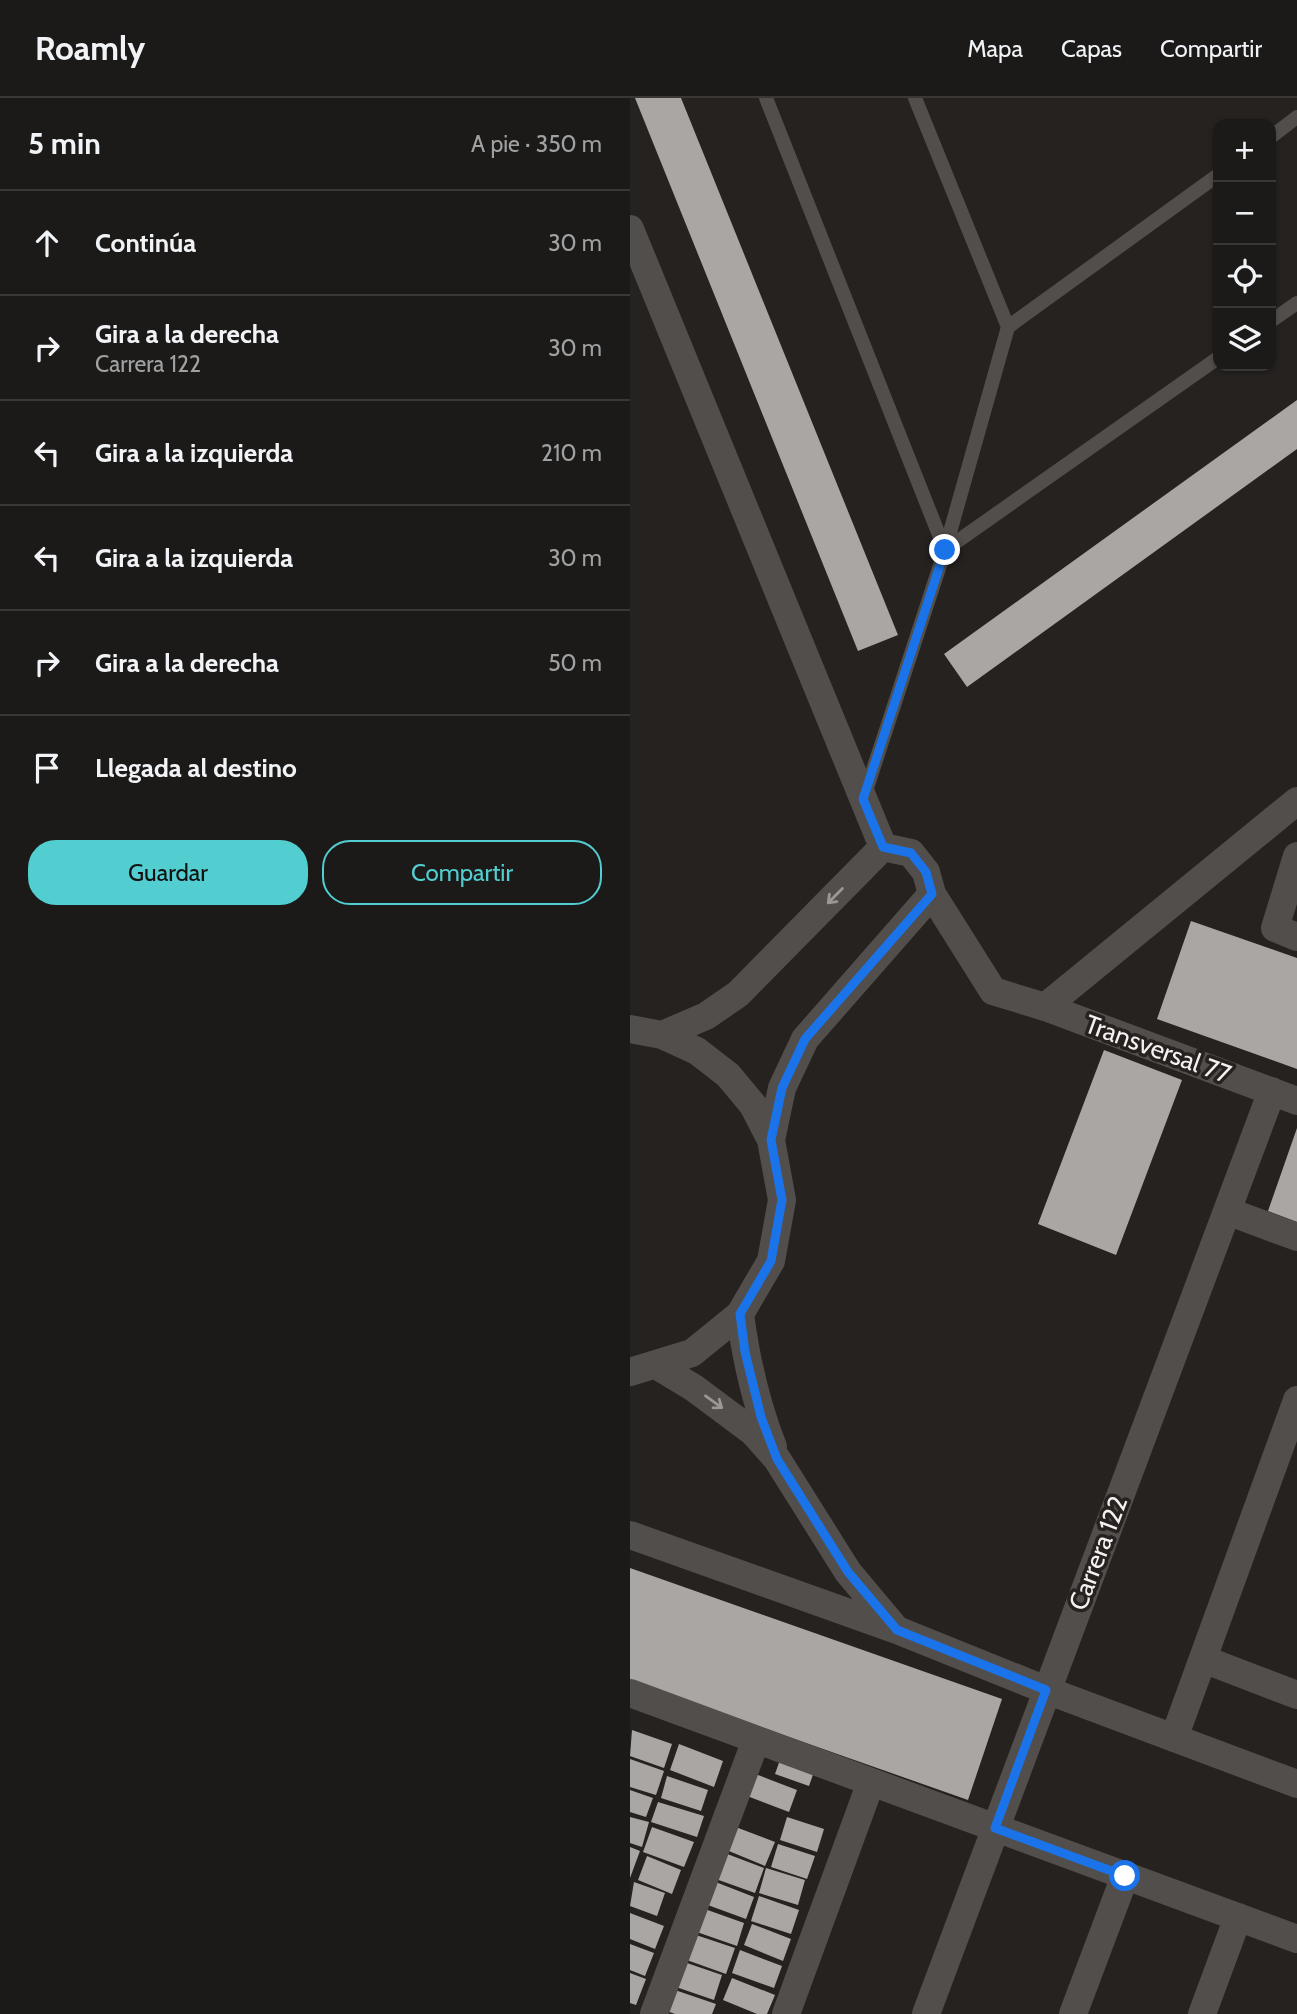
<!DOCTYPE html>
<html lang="es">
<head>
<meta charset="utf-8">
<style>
  body { margin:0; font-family:Cabin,sans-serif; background:#252321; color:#f1f3f6 }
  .controls { position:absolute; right:21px; top:21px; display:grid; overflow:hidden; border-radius:14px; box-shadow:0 2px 5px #0004 }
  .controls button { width:63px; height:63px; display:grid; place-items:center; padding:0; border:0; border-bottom:2px solid #3a3837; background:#1c1a18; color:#f1f3f6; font:35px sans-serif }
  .stop { position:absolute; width:21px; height:21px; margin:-16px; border:5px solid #1a73e8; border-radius:50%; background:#fff }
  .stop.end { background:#1a73e8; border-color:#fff; box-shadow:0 2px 7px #0008 }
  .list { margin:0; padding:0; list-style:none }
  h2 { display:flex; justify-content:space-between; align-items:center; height:91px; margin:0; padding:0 28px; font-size:30px }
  h2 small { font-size:23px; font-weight:400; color:#a0a1a2 }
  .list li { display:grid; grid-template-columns:46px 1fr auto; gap:21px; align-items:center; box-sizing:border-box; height:105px; padding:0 28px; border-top:2px solid #3a3837 }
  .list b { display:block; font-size:26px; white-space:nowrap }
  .list p { margin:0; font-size:23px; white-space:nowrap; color:#a0a1a2 }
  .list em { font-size:23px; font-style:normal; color:#a0a1a2 }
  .actions { display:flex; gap:14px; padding:21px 28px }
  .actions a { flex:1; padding:16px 0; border:2px solid #52cdd0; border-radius:28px; text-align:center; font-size:24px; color:#52cdd0 }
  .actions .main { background:#52cdd0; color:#111 }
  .icon { flex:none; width:38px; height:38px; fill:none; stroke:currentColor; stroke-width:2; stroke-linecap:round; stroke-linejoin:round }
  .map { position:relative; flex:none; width:667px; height:1916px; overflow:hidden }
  header { display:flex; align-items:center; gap:42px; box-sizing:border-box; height:98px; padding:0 35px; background:#1c1a18; border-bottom:2px solid #3a3837 }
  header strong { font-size:33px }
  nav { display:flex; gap:38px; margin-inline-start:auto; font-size:24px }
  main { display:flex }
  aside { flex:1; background:#1c1a18 }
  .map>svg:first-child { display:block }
  .building { fill:#aaa6a3 }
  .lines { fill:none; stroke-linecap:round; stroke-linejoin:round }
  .service { stroke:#524e4b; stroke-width:14 }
  .minor { stroke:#524e4b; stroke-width:28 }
  .oneway { stroke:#9b9795 }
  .route { stroke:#1a73e8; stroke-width:9 }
  .labels { text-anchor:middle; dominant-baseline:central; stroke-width:7; stroke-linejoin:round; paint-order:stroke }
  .street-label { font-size:26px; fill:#f4f1f0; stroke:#252220 }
</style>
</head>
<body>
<header>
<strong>Roamly</strong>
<nav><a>Mapa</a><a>Capas</a><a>Compartir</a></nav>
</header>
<main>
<aside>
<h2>5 min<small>A pie · 350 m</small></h2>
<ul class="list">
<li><svg class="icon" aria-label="ahead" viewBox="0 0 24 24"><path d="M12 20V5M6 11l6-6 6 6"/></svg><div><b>Continúa</b></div><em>30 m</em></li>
<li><svg class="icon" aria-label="right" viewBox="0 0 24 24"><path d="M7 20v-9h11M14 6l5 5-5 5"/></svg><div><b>Gira a la derecha</b><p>Carrera 122</p></div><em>30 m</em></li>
<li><svg class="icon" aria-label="left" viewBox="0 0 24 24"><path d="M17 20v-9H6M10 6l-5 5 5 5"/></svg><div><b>Gira a la izquierda</b></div><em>210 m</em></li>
<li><svg class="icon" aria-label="left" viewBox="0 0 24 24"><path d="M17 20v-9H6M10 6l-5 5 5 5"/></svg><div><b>Gira a la izquierda</b></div><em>30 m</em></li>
<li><svg class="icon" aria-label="right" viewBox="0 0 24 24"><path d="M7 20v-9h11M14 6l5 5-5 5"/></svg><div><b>Gira a la derecha</b></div><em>50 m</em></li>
<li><svg class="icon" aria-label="arrive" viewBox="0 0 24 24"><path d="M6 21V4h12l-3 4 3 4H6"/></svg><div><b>Llegada al destino</b></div></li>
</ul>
<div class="actions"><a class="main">Guardar</a><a>Compartir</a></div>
</aside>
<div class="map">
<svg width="667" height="1916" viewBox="0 0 667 1916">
  <rect width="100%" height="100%" fill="#252220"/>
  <path class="building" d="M 5,0 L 51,0 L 268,537 L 228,553 Z
    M 667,302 L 667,351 L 337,589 L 314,556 Z
    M 561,823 L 667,860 L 667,971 L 527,921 Z
    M 474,952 L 552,982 L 486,1157 L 408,1126 Z
    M 667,1030 L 667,1124 L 638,1113 Z
    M 0,1470 L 372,1601 L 338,1702 L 0,1583 Z
    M 2,1632 L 42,1646 L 34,1670 L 0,1658 Z
    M 49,1646 L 93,1663 L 84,1689 L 40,1672 Z
    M 151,1659 L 185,1671 L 179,1688 L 145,1676 Z
    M 0,1661 L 34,1673 L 26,1697 L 0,1689 Z
    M 120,1674 L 167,1692 L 159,1714 L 112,1696 Z
    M 37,1678 L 78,1692 L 71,1713 L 31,1700 Z
    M 0,1692 L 23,1700 L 16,1719 L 0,1714 Z
    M 28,1704 L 74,1718 L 67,1739 L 21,1724 Z
    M 0,1719 L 19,1724 L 12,1749 L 0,1745 Z
    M 157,1719 L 194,1731 L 187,1754 L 150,1742 Z
    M 103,1728 L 145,1744 L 135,1768 L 94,1751 Z
    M 22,1729 L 64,1744 L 54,1769 L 13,1754 Z
    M 148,1746 L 185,1758 L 177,1781 L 141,1769 Z
    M 0,1749 L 10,1753 L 0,1780 Z
    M 92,1754 L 134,1770 L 125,1795 L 83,1780 Z
    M 17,1758 L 51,1772 L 42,1796 L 8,1782 Z
    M 136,1770 L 175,1782 L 168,1807 L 129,1795 Z
    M 83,1783 L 124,1799 L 116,1821 L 75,1806 Z
    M 4,1784 L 35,1795 L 27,1818 L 0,1808 Z
    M 129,1798 L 169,1812 L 161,1836 L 121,1823 Z
    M 72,1810 L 114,1825 L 107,1848 L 64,1833 Z
    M 0,1815 L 34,1828 L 25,1851 L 0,1841 Z
    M 122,1826 L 161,1841 L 153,1863 L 114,1847 Z
    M 63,1836 L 105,1850 L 96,1876 L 54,1861 Z
    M 0,1846 L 24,1855 L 15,1878 L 0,1872 Z
    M 110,1852 L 152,1868 L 144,1890 L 102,1875 Z
    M 51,1863 L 92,1877 L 84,1902 L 43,1888 Z
    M 0,1875 L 16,1881 L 6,1907 L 0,1905 Z
    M 102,1880 L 145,1897 L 137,1916 L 127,1916 L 93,1902 Z
    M 42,1891 L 86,1906 L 82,1916 L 45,1916 L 34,1912 Z"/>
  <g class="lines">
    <path class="service" d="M 136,0 L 315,452 L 588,260
      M 285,0 L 378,229
      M 641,39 L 667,19
      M 641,223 L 667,205
      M 234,699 L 315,452 L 378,229 L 588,77"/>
    <path class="minor" d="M 0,131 L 253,749
      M 667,758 L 645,830 L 667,839
      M 302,796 L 363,893 L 415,909 L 667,703
      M 415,909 L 667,1003
      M 0,931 L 32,937 L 67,953 L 98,977 L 123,1007 L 141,1042 L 152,1102 L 141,1163 L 110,1216 L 62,1255 L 0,1274
      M 32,937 L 76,918 L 108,896 L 253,749
      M 141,1042 L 152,990 L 175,941 L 302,796 L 296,774 L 281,755 L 253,749
      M 597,1113 L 667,1139
      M 110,1216 C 116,1261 126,1306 143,1349
      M 26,1267 L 64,1290 L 123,1334 L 147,1361 L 218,1474 L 265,1530
      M 0,1437 L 267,1532 L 416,1592 L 667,1686
      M 573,1561 L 667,1597
      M 0,1595 L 667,1841
      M 544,1640 L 667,1302
      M 24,1916 L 126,1642
      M 156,1916 L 241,1684
      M 296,1916 L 642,993
      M 443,1916 L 495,1778
      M 572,1916 L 608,1819"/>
  </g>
  <defs><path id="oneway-shaft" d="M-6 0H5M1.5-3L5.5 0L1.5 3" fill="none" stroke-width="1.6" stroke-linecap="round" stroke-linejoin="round" transform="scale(1.75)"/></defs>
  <g class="oneway">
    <use href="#oneway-shaft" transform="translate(205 798) rotate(135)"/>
    <use href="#oneway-shaft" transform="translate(84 1304) rotate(36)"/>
  </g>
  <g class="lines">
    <path class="route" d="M 315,452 L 233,701 L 253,749 L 281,755 L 296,774 L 302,796 L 175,941 L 152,990 L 141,1042 L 152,1102 L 141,1163 L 110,1216 L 115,1254 L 131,1319 L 147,1361 L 218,1474 L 267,1532 L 416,1592 L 365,1730 L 495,1778"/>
  </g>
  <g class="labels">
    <g class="street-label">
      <text transform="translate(528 951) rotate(20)">Transversal 77</text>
      <text transform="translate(468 1455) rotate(-69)">Carrera 122</text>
    </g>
  </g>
</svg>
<div class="controls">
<button>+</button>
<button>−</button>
<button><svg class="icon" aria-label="locate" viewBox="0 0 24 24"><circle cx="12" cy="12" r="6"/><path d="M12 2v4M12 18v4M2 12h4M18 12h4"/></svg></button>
<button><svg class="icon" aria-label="layers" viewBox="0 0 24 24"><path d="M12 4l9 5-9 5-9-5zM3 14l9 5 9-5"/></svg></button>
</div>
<div class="stop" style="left:495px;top:1778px"></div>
<div class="stop end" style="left:315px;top:452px"></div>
</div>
</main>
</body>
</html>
